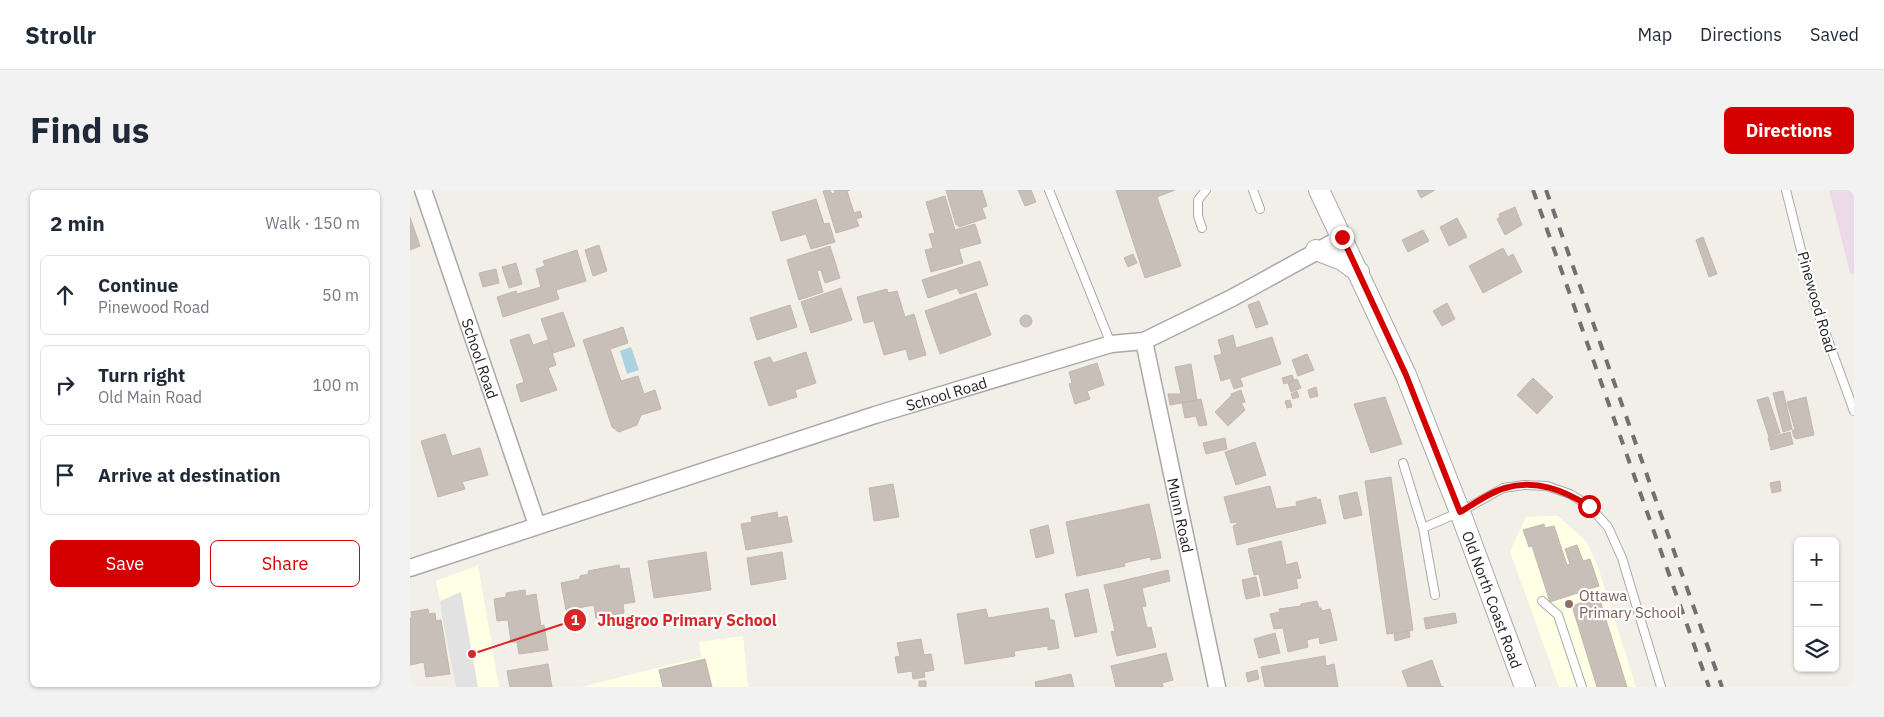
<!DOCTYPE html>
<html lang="en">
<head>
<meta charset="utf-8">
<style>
  body { margin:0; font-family:"IBM Plex Sans",sans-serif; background:#f2f2f3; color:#1f2937 }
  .controls { position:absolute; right:15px; bottom:15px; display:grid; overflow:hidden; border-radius:8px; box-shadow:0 1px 4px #0004 }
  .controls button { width:45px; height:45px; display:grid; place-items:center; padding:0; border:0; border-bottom:1px solid #e0e1e3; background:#fff; color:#1f2937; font:25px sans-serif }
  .stop { position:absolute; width:15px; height:15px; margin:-11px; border:4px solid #d40000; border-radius:50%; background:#fff }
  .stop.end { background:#d40000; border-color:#fff; box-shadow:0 1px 5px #0008 }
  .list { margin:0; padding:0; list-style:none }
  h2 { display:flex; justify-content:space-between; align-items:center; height:65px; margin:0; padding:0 20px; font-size:21px }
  h2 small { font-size:16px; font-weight:400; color:#747a83 }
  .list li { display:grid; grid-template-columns:32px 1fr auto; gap:15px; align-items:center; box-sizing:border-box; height:80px; margin:0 10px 10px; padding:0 10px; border:1px solid #e0e1e3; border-radius:8px }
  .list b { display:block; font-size:19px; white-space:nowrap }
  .list p { margin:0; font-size:16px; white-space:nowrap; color:#747a83 }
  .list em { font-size:16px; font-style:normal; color:#747a83 }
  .actions { display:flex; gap:10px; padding:15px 20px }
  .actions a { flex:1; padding:11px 0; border:1px solid #d40000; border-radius:8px; text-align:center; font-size:18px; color:#d40000 }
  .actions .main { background:#d40000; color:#fff }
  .icon { flex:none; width:28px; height:28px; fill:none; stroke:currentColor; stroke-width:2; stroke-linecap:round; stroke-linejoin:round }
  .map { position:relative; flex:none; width:1444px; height:497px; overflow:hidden; border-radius:8px }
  header { display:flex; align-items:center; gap:30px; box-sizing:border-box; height:70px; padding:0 25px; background:#fff; border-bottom:1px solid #e0e1e3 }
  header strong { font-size:24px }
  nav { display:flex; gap:28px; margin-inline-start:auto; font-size:18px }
  .intro { display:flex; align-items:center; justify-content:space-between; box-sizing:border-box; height:120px; padding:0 30px }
  h1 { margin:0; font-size:35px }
  .button { padding:12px 22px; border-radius:8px; background:#d40000; color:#fff; font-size:18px; font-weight:700 }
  main { display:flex; gap:30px; padding:0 30px }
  aside { flex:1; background:#fff; border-radius:8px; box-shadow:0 1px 4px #0004 }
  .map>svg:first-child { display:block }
  .industrial { fill:#ebdbe8 }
  .education { fill:#ffffe5 }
  .parking { fill:#e2e2e2 }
  .water { fill:#aad3df }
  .building { fill:#c7bfb8; stroke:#c4b6ab }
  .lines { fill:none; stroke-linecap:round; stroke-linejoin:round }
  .service-casing { stroke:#a9a9a9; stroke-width:10 }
  .minor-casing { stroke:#a9a9a9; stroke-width:19 }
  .tertiary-casing { stroke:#a9a9a9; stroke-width:22 }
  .service { stroke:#fff; stroke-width:8 }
  .minor { stroke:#fff; stroke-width:16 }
  .tertiary { stroke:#fff; stroke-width:20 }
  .rail { stroke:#707070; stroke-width:4; stroke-dasharray:10 10; stroke-linecap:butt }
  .route { stroke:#d40000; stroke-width:6 }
  .education-dot { fill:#8d6e63; stroke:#fff; stroke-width:2 }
  .labels { text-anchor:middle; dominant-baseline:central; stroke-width:4.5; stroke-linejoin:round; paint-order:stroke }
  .street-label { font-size:15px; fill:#222; stroke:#fff }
  .education-label { font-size:15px; fill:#785e54; stroke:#fff; text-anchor:start }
  .leader { fill:none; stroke:#d62828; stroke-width:2 }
  .callout-dot { fill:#d62828; stroke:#fff; stroke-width:2 }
  .mark-label { font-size:15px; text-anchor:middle; font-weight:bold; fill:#fff }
  .callout-label { font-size:16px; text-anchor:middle; font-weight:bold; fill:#d62828; stroke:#fff; stroke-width:4.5; stroke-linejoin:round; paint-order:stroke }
</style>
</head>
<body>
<header>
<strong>Strollr</strong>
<nav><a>Map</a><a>Directions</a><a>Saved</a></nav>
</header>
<div class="intro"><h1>Find us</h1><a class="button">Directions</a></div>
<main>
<aside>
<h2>2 min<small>Walk · 150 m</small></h2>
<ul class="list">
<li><svg class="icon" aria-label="ahead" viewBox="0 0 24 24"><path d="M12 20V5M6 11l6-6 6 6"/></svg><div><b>Continue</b><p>Pinewood Road</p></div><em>50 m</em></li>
<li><svg class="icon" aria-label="right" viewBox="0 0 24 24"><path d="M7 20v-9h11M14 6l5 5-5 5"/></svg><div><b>Turn right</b><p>Old Main Road</p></div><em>100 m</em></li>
<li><svg class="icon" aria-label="arrive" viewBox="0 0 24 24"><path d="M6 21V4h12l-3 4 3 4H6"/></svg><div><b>Arrive at destination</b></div></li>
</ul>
<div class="actions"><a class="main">Save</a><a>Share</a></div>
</aside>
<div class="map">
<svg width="1444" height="497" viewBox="0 0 1444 497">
  <rect width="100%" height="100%" fill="#f2efe9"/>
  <path class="industrial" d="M 1419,0 L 1444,0 L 1444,85 L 1440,83 Z"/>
  <path class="education" d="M 1148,326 L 1176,351 L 1188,377 L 1226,497 L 1149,497 L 1100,362 L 1116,327 Z
    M 68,375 L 89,497 L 46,497 L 26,391 Z
    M 333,446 L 338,497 L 171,497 L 291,467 L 289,452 Z"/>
  <path class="parking" d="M 51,402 L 68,497 L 46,497 L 32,426 L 30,411 Z"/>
  <path class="water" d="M 221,157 L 229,180 L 217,184 L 210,161 Z"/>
  <path class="building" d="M 420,0 L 422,4 L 425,3 L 424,0 L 440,0 L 437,1 L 444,23 L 450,21 L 452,27 L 446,29 L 449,36 L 426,43 L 413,1 Z
    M 536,0 L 572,0 L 577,16 L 572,18 L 576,28 L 549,37 L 548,35 L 546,35 Z
    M 608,0 L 621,0 L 626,12 L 615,16 Z
    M 706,0 L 765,0 L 747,7 L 771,76 L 735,88 Z
    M 1007,0 L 1025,0 L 1011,8 Z
    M 535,6 L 545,40 L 565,34 L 571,53 L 549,59 L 553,73 L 521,82 L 515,60 L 523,58 L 519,44 L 525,43 L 516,12 Z
    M 406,9 L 414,34 L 419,33 L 425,52 L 401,59 L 396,44 L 371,51 L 362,22 Z
    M 1105,17 L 1112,35 L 1095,45 L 1087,29 L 1090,27 L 1089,24 Z
    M 0,27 L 10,56 L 0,60 Z
    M 1047,28 L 1057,47 L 1039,56 L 1030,37 Z
    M 1013,40 L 1019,51 L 998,62 L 992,50 Z
    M 1293,47 L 1307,84 L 1299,87 L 1286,50 Z
    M 189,55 L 197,81 L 183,86 L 175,60 Z
    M 420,56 L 430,88 L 415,93 L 411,80 L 407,81 L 413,102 L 389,110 L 377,70 Z
    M 1093,58 L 1098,67 L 1103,64 L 1112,82 L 1073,103 L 1059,76 Z
    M 167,60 L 176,91 L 146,100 L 149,109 L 93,127 L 87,107 L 106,101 L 107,104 L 131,97 L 126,79 L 135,76 L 133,71 Z
    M 723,64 L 727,73 L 718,77 L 714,68 Z
    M 570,71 L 578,95 L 550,104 L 547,98 L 518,108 L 512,90 Z
    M 106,73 L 112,94 L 99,98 L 92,77 Z
    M 86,79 L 89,93 L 73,97 L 69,83 Z
    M 431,98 L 442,130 L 401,143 L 391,112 Z
    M 477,99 L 478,103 L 487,101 L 495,127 L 504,124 L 516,165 L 499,170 L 496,159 L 474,165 L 464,131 L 454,133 L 447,107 Z
    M 566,103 L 581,145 L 530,164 L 515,121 Z
    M 849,111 L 858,134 L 846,138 L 838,115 Z
    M 1037,113 L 1045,129 L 1032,136 L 1023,121 Z
    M 380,115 L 387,137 L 347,150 L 340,128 Z
    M 153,122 L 165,156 L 143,163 L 131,129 Z
    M610 131a6 6 0 1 1 12 0a6 6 0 1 1-12 0Z
    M 213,137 L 218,153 L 200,159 L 211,191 L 228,186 L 234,204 L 245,200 L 251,219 L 231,225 L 227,235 L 209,242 L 202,237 L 173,150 Z
    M 119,144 L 123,155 L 138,150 L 146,175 L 138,178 L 147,200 L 111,212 L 106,195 L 114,192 L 100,150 Z
    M 823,145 L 826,158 L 862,147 L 871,174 L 830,188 L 833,196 L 824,199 L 820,188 L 811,191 L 804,166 L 812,164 L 808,150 Z
    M 396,162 L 406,193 L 385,200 L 387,207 L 359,216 L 344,172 L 360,167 L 363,173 Z
    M 897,164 L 904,180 L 888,186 L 882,170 Z
    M 687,173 L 694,195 L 677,201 L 680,209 L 665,214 L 659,194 L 662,193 L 659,182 Z
    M 781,174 L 787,210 L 760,215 L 758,204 L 771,204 L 765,177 Z
    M 882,185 L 884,190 L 874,194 L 872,188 Z
    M 1123,188 L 1143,207 L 1127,224 L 1107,205 Z
    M 887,189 L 891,198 L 881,202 L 878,193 Z
    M 906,197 L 908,206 L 900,208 L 898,200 Z
    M 831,200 L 835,212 L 831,213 L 835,220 L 818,236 L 805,222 L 821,206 L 823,209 L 821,204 Z
    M 887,201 L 889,207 L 883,209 L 881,204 Z
    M 1373,201 L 1382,239 L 1373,242 L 1363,203 Z
    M 975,207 L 992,254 L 961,263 L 944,214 Z
    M 1358,207 L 1370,243 L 1359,247 L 1347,210 Z
    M 1396,207 L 1404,245 L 1386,249 L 1384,247 L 1382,240 L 1385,240 L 1377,212 Z
    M 791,209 L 797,235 L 789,236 L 786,226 L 775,228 L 772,213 Z
    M 880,210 L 882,217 L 877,218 L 875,211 Z
    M 1380,242 L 1383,254 L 1361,260 L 1358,248 Z
    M 35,244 L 42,266 L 70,258 L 78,285 L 52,292 L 55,299 L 28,307 L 11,251 Z
    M 815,248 L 817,259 L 796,264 L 793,253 Z
    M 845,252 L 856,285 L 826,295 L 815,262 Z
    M 981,287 L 1003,440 L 977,444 L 955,291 Z
    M 1370,291 L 1371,301 L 1362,303 L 1360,293 Z
    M 483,294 L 489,327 L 464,331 L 459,298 Z
    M 860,296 L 866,319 L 887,316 L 886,312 L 906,307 L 907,310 L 910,309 L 916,333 L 827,355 L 823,336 L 827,334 L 827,332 L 821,333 L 814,307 Z
    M 947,302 L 952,325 L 934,329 L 929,306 Z
    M 739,314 L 751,368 L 741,370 L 740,367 L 714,373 L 715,376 L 667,386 L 656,332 Z
    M 367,322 L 368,328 L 377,326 L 382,352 L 336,360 L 331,334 L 342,332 L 341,327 Z
    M 1134,334 L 1135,338 L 1144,336 L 1157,375 L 1160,374 L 1155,359 L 1167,355 L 1173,371 L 1180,369 L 1189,396 L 1140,412 L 1122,356 L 1119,357 L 1113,340 Z
    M 638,335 L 644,363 L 626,368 L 620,340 Z
    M 871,351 L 876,375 L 887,372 L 891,388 L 886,389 L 888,398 L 854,406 L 849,384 L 844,385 L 838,359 Z
    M 296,362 L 301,400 L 244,408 L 238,371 Z
    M 372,362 L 376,389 L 341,395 L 337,368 Z
    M 209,375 L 210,379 L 219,378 L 225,412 L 213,414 L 214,423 L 186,428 L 184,415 L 156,420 L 151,393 L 170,389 L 170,386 L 179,384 L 178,381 Z
    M 758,380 L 760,391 L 732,398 L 736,416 L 732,417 L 737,438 L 741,437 L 746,457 L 707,466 L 701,442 L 705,441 L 694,395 Z
    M 846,387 L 850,406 L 836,409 L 832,390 Z
    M 678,399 L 687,442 L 665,447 L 655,404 Z
    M 115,400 L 116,406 L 126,404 L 131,436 L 134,435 L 138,460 L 109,464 L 107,452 L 101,452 L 98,430 L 87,431 L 84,409 L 96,407 L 96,403 Z
    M 1189,407 L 1217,497 L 1187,497 L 1162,416 Z
    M 907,411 L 909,418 L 911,418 L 912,421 L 920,419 L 927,450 L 910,454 L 909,447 L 897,450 L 898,457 L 878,462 L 873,438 L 864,439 L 860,424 L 870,422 L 869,419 L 891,416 L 891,414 Z
    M 638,418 L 640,430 L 644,430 L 649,458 L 638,460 L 638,456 L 604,461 L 605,466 L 555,474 L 547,424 L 576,419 L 578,428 Z
    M 18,419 L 19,424 L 25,423 L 26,431 L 31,430 L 40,484 L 16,487 L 14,472 L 0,475 L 0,428 L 2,428 L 1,422 Z
    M 1045,423 L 1047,433 L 1016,439 L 1014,428 Z
    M 999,441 L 1000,447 L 985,451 L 984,444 Z
    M 865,443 L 870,463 L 849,468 L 844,449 Z
    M 511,449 L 514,465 L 521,464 L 524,480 L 514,482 L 515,487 L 503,489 L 502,481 L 488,483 L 485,467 L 490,466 L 487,453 Z
    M 756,463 L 763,490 L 752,493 L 753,497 L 706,497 L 701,476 Z
    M 915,466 L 916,476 L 924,474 L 928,497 L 855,497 L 851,477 Z
    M 295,469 L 302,497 L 253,497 L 249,480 Z
    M 1022,470 L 1031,496 L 1034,497 L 998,497 L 992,481 Z
    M 138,474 L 142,497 L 100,497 L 97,481 Z
    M 847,480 L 849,489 L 838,492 L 836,483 Z
    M 661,484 L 664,497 L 626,497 L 625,492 Z
    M 509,491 L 516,491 L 516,497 L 509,497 Z"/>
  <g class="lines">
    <defs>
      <path id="service" d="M 639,0 L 701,154
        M 843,0 L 850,19
        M 1376,0 L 1404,112 L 1444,221
        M 792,38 L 788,26 L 788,10 L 796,0
        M 993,273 L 1013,338 L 1050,322 L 1093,298 L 1114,295 L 1137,296 L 1160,304 L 1179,316 L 1198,337 L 1212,368 L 1251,497
        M 1013,338 L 1025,405
        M 1132,411 L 1148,425 L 1172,497"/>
      <g id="minor">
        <path id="s1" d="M 13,0 L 127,335"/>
        <path id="s2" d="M 734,151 L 807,497"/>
        <path id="s3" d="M 0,378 L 465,225 L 701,154 L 734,151 L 822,108 L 933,47"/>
      </g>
      <g id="tertiary">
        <path id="s4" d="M 909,0 L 996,185 L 1050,322 L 1115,497"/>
        <path d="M 906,60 L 932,70 L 949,82"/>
      </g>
    </defs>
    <use href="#service" class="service-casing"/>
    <use href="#minor" class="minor-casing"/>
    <use href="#tertiary" class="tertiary-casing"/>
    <use href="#service" class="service"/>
    <use href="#minor" class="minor"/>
    <use href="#tertiary" class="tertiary"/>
    <path class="rail" d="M 1123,0 L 1299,497
      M 1136,0 L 1312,497"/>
  </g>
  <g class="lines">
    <path class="route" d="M 932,47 L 996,185 L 1050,322 C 1064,314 1080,302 1095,298 C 1126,289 1153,300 1179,316"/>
  </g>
  <circle class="education-dot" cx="1159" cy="414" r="5"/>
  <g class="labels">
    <g class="street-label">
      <text transform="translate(1407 112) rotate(74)">Pinewood Road</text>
      <text stroke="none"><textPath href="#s1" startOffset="178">School Road</textPath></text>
      <text stroke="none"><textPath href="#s3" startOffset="564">School Road</textPath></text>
      <text stroke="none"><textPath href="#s2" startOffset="178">Munn Road</textPath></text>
      <text stroke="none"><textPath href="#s4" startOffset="445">Old North Coast Road</textPath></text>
    </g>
    <g class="education-label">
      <text x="1169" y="405">Ottawa<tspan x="1169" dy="17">Primary School</tspan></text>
    </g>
  </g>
  <path class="leader" d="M62 464L165 430"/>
  <g class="callout-dot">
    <circle cx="62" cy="464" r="5"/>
    <circle cx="165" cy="430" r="12"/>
  </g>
  <g class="mark-label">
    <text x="165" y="435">1</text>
  </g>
  <g class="callout-label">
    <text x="277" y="436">Jhugroo Primary School</text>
  </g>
</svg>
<div class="controls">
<button>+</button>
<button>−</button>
<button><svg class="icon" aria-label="layers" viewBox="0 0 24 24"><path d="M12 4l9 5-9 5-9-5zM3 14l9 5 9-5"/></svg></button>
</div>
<div class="stop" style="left:1179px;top:316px"></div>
<div class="stop end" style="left:932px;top:47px"></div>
</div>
</main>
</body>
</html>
